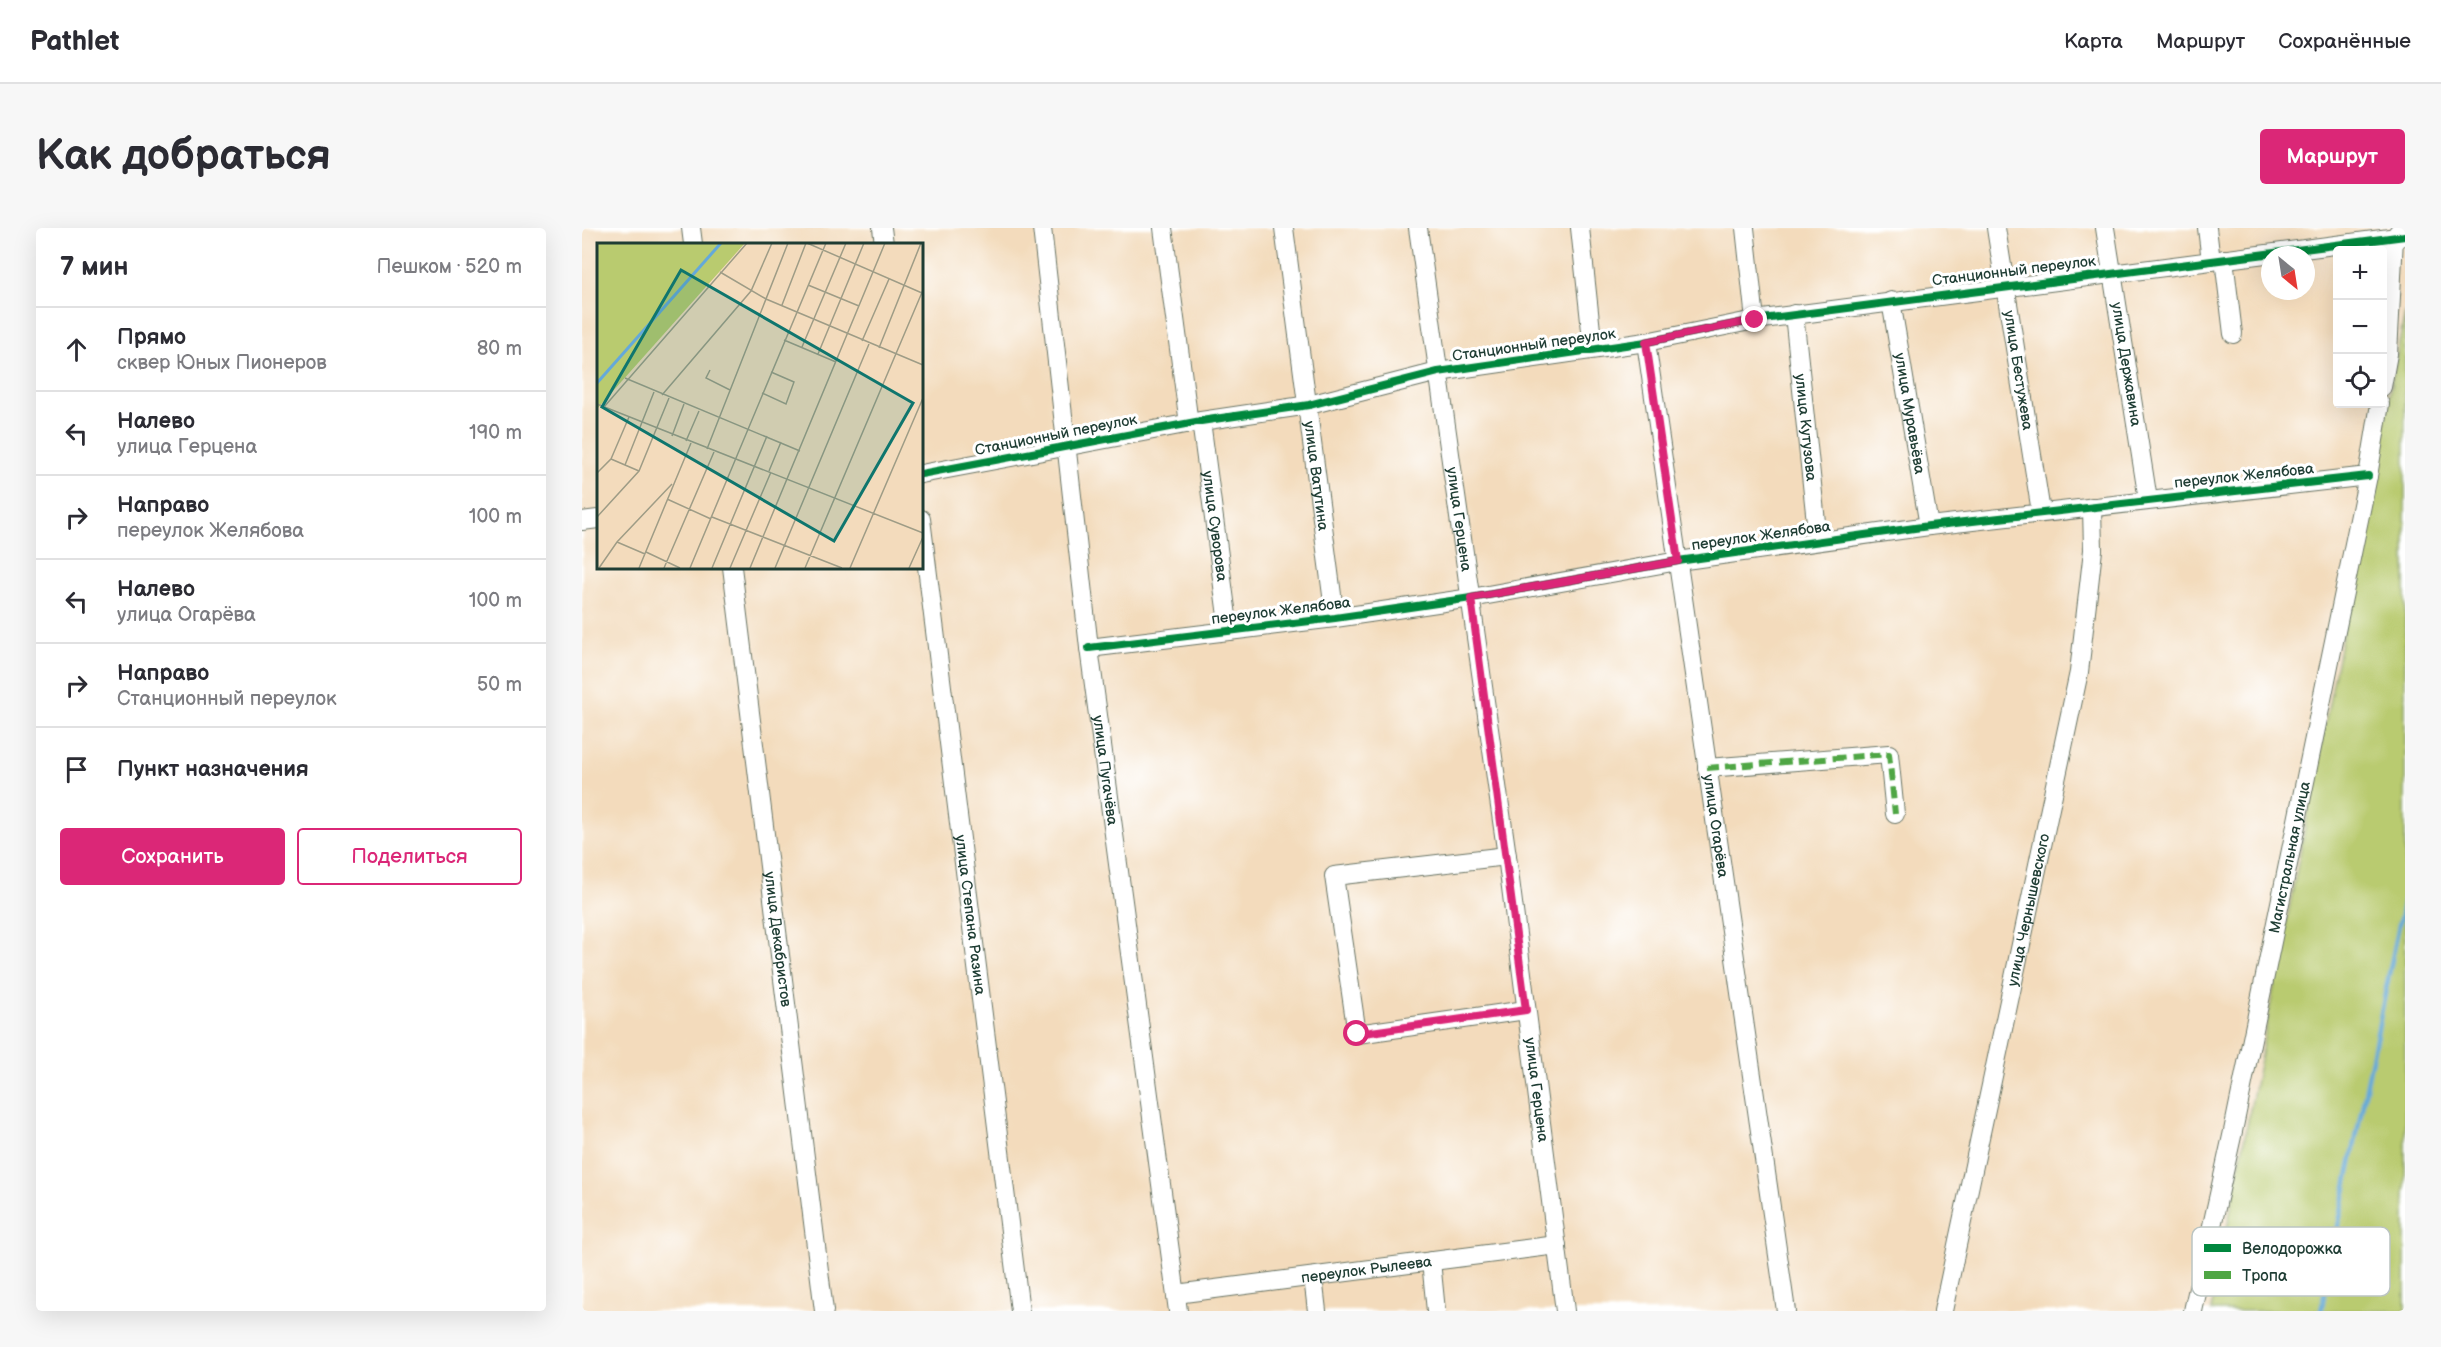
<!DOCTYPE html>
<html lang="ru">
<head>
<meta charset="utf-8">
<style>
  body { margin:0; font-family:"Balsamiq Sans",sans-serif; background:#f7f7f7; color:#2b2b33 }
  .controls { position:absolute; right:18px; top:18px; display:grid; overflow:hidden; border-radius:6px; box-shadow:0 6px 24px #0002 }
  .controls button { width:54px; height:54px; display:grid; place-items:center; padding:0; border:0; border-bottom:2px solid #e1e1e2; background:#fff; color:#2b2b33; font:30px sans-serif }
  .compass { position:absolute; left:1679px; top:18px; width:54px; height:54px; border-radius:50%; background:#fff; box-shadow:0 6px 24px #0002; rotate:150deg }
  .stop { position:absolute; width:18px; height:18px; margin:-14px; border:4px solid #db2777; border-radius:50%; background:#fff }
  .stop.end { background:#db2777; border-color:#fff; box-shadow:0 2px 6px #0008 }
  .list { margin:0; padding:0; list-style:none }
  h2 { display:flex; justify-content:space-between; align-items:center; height:78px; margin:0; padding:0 24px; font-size:26px }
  h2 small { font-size:20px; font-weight:400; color:#7c7c81 }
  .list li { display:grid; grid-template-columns:39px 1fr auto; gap:18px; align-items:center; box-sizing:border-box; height:84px; padding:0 24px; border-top:2px solid #e1e1e2 }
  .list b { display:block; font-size:22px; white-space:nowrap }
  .list p { margin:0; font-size:20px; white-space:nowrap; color:#7c7c81 }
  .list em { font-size:20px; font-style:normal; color:#7c7c81 }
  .actions { display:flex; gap:12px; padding:18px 24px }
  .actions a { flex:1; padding:14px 0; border:2px solid #db2777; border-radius:6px; text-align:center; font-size:21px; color:#db2777 }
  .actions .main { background:#db2777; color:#fff }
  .icon { flex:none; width:33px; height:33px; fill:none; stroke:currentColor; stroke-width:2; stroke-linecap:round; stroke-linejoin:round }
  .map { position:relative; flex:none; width:1823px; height:1083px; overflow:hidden; border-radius:6px }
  header { display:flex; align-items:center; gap:36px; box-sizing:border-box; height:84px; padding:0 30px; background:#fff; border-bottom:2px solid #e1e1e2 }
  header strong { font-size:28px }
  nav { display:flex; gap:33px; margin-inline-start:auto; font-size:21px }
  .intro { display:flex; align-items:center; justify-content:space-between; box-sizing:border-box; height:144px; padding:0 36px }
  h1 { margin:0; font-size:42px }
  .button { padding:15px 27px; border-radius:6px; background:#db2777; color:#fff; font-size:21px; font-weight:700 }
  main { display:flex; gap:36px; padding:0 36px }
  aside { flex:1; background:#fff; border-radius:6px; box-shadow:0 6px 24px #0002 }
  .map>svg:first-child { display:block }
  .green { fill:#b9cb6f; stroke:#6c8452; stroke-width:1.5 }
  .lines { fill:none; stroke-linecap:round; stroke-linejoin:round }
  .stream { stroke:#64a9da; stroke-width:4.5 }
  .minor-casing { stroke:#697464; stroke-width:20 }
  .minor { stroke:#fff; stroke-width:18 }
  .quiet { stroke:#4fa644; stroke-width:6; stroke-dasharray:12 6; stroke-linecap:butt }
  .cycleway-casing { stroke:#fff; stroke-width:11 }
  .cycleway { stroke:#00873e; stroke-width:8 }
  .route { stroke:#db2777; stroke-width:8 }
  .labels { text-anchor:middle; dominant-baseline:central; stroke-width:6; stroke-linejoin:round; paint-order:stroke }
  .street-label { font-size:15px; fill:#1f3d34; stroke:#fff }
  .inset-river { fill:none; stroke:#64a9da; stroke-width:3 }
  .inset-road { fill:none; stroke:#9e9c86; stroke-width:1.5 }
  .view { fill:#0f766e; fill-opacity:0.15; stroke:#0f766e; stroke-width:3 }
  .inset-edge { fill:none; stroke:#1f3d34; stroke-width:3 }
  .key { fill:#fff; stroke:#bcc5c2; stroke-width:1.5 }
  .key-label { font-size:16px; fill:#1f3d34 }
</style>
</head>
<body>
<header>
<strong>Pathlet</strong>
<nav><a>Карта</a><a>Маршрут</a><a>Сохранённые</a></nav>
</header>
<div class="intro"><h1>Как добраться</h1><a class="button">Маршрут</a></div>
<main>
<aside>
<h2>7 мин<small>Пешком · 520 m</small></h2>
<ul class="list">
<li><svg class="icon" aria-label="ahead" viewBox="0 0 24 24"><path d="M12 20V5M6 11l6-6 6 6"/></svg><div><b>Прямо</b><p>сквер Юных Пионеров</p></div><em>80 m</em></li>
<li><svg class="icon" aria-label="left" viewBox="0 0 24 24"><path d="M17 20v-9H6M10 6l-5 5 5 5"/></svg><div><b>Налево</b><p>улица Герцена</p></div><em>190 m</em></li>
<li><svg class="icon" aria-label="right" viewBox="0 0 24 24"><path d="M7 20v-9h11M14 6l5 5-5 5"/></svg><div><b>Направо</b><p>переулок Желябова</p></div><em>100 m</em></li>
<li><svg class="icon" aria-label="left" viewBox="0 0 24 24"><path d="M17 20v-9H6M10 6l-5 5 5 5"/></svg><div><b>Налево</b><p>улица Огарёва</p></div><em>100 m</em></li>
<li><svg class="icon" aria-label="right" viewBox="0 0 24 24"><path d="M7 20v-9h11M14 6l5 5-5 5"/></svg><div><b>Направо</b><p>Станционный переулок</p></div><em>50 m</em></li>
<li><svg class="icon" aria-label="arrive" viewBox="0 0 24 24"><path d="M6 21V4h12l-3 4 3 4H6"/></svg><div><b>Пункт назначения</b></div></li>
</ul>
<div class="actions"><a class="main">Сохранить</a><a>Поделиться</a></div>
</aside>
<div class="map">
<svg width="1823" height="1083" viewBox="0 0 1823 1083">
  <rect width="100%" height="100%" fill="#fff"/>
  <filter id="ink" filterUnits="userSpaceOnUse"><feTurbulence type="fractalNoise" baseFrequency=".0167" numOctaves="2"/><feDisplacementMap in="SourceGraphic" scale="12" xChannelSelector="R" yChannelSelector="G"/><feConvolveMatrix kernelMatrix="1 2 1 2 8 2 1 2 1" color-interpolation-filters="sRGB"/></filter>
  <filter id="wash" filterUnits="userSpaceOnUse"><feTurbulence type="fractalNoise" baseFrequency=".008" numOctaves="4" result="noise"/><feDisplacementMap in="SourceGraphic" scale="24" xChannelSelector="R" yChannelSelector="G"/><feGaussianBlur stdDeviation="1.35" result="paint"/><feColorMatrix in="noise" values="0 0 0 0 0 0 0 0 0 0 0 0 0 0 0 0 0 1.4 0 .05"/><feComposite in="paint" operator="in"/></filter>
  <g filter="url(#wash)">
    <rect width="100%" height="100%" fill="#f3dbbc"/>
    <path class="green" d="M 1823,85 L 1823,1083 L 1629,1083 Z"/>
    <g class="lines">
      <path class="stream" d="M 1739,1083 L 1823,667"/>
    </g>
  </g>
  <g filter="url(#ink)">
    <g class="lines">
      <defs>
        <g id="minor">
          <path d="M 109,0 L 111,16"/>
          <path d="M 300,0 L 302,16"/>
          <path id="s1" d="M 460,0 L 507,420 L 596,1083"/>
          <path d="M 581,0 L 607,196"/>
          <path id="s2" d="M 702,0 L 753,390"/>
          <path id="s3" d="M 836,0 L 925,628 L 983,1083"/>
          <path d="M 998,0 L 1011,121"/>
          <path d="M 1163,0 L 1173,92"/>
          <path id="s4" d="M 1414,0 L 1459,284"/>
          <path id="s5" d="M 1523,0 L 1566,272"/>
          <path d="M 1625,0 L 1629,33"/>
          <path d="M 1642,31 L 1651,106"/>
          <path id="s6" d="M 1309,73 L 1347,298"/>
          <path id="s7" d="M 1212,86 L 1236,313"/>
          <path id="s8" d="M 1064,114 L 1204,1083"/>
          <path d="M 1800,159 L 1806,126 L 1812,10 L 1818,2"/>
          <path id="s9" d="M 619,193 L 647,403"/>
          <path d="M 339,246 L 619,193 L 727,177 L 856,144 L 1064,114 L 1173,92 L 1823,8"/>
          <path id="s10" d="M 339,291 L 438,1083"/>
          <path d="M 0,293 L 16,291"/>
          <path id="s11" d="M 150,339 L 242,1083"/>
          <path d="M 507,420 L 753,390 L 889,370 L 1096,333 L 1347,298 L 1786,248"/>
          <path d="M 1125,540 L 1307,526 L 1313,586"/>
          <path d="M 925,628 L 752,648 L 775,806 L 944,782"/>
          <path d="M 849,1033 L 854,1083"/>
          <path d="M 731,1049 L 735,1083"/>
          <path id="s12" d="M 594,1066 L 975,1017"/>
          <path id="s13" d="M 1361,1083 L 1497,444 L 1511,322 L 1510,279"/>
          <path id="s14" d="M 1611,1083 L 1650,908 L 1786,248 L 1798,176"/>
        </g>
      </defs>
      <use href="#minor" class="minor-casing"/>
      <use href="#minor" class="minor"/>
      <path class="quiet" d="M 1125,540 L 1307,526 L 1313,586"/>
      <defs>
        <path id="cycleway" d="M 339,246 L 619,193 L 727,177 L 856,144 L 1064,114 L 1173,92 L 1823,8
          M 507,420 L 753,390 L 889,370 L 1096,333 L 1347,298 L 1786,248"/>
      </defs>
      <use href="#cycleway" class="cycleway-casing"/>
      <use href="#cycleway" class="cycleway"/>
    </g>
  </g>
  <g class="lines" filter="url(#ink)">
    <path class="route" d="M 775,806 L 944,782 L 889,370 L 1096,333 L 1064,114 L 1173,92"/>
  </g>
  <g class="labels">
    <g class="street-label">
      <text transform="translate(1432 43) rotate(-7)">Станционный переулок</text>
      <text transform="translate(952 117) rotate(-8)">Станционный переулок</text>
      <text stroke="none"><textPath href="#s5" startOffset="138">улица Державина</textPath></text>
      <text stroke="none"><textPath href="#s4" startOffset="144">улица Бестужева</textPath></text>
      <text stroke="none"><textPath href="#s6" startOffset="114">улица Муравьёва</textPath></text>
      <text stroke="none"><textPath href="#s7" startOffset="114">улица Кутузова</textPath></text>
      <text transform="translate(474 207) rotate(-11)">Станционный переулок</text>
      <text stroke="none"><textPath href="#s2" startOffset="250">улица Ватутина</textPath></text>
      <text transform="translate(1662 248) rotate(-6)">переулок Желябова</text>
      <text stroke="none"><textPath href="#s3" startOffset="294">улица Герцена</textPath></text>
      <text stroke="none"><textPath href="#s9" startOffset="106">улица Суворова</textPath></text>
      <text transform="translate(1179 308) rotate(-8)">переулок Желябова</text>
      <text transform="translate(699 383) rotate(-7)">переулок Желябова</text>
      <text stroke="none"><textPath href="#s1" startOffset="546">улица Пугачёва</textPath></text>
      <text stroke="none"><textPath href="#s8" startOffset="489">улица Огарёва</textPath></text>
      <text stroke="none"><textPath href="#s14" startOffset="464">Магистральная улица</textPath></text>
      <text stroke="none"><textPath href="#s13" startOffset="410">улица Чернышевского</textPath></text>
      <text stroke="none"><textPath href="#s10" startOffset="399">улица Степана Разина</textPath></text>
      <text stroke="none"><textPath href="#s11" startOffset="375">улица Декабристов</textPath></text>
      <text stroke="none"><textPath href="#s3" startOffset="870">улица Герцена</textPath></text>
      <text stroke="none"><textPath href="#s12" startOffset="192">переулок Рылеева</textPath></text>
    </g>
  </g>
  <g transform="translate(15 15)">
    <rect width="326" height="326" fill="#f3dbbc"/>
    <path d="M 0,0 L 148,0 L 0,166 Z" fill="#b9cb6f"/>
    <path class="inset-river" d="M 0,140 L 124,0"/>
    <path class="inset-road" d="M 210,0 L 325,50M 123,29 L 169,56 L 326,122M 211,42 L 262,63M 185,62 L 209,0M 187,97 L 239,119M 265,98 L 292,36M 205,104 L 249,0M 282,105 L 324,0M 221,111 L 267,0M 113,127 L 109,135 L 133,147M 28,135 L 203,208M 165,150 L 189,161 L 197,139 L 174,129M 65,152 L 154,48 L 175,0M 0,161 L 326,290M 7,164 L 150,0M 75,193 L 87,161M 89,198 L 102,168M 110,206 L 191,0M 14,216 L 32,174M 28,222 L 57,149M 172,228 L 184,199M 0,230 L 14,216 L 42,228M 70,256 L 114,276M 0,274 L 42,228 L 72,155M 115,274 L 245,325M 20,299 L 48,311M 49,309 L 83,325M 2,325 L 20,299 L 75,241M 42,325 L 94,200M 67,325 L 117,209M 93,325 L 229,0M 115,325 L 170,193M 133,325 L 174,229M 153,325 L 288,0M 178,325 L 272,101M 208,325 L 326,47M 253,325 L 326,155M 312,325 L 326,294"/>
    <path class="view" d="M 84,27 L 316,160 L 237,298 L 5,164 Z"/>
    <rect width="326" height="326" class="inset-edge"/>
  </g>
  <rect x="1610" y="999" width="198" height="69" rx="9" class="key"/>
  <rect x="1622" y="1016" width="27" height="8" fill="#00873e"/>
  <rect x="1622" y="1043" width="27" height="8" fill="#4fa644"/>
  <g class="key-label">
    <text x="1660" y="1026">Велодорожка</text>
    <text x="1660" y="1053">Тропа</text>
  </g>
</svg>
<div class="controls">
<button>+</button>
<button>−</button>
<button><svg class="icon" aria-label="locate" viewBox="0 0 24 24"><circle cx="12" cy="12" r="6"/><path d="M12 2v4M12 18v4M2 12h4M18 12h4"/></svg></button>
</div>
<svg class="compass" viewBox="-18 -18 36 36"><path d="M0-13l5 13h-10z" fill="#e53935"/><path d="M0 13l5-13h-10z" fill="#7c7c81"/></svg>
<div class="stop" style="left:775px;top:806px"></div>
<div class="stop end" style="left:1173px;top:92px"></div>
</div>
</main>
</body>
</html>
